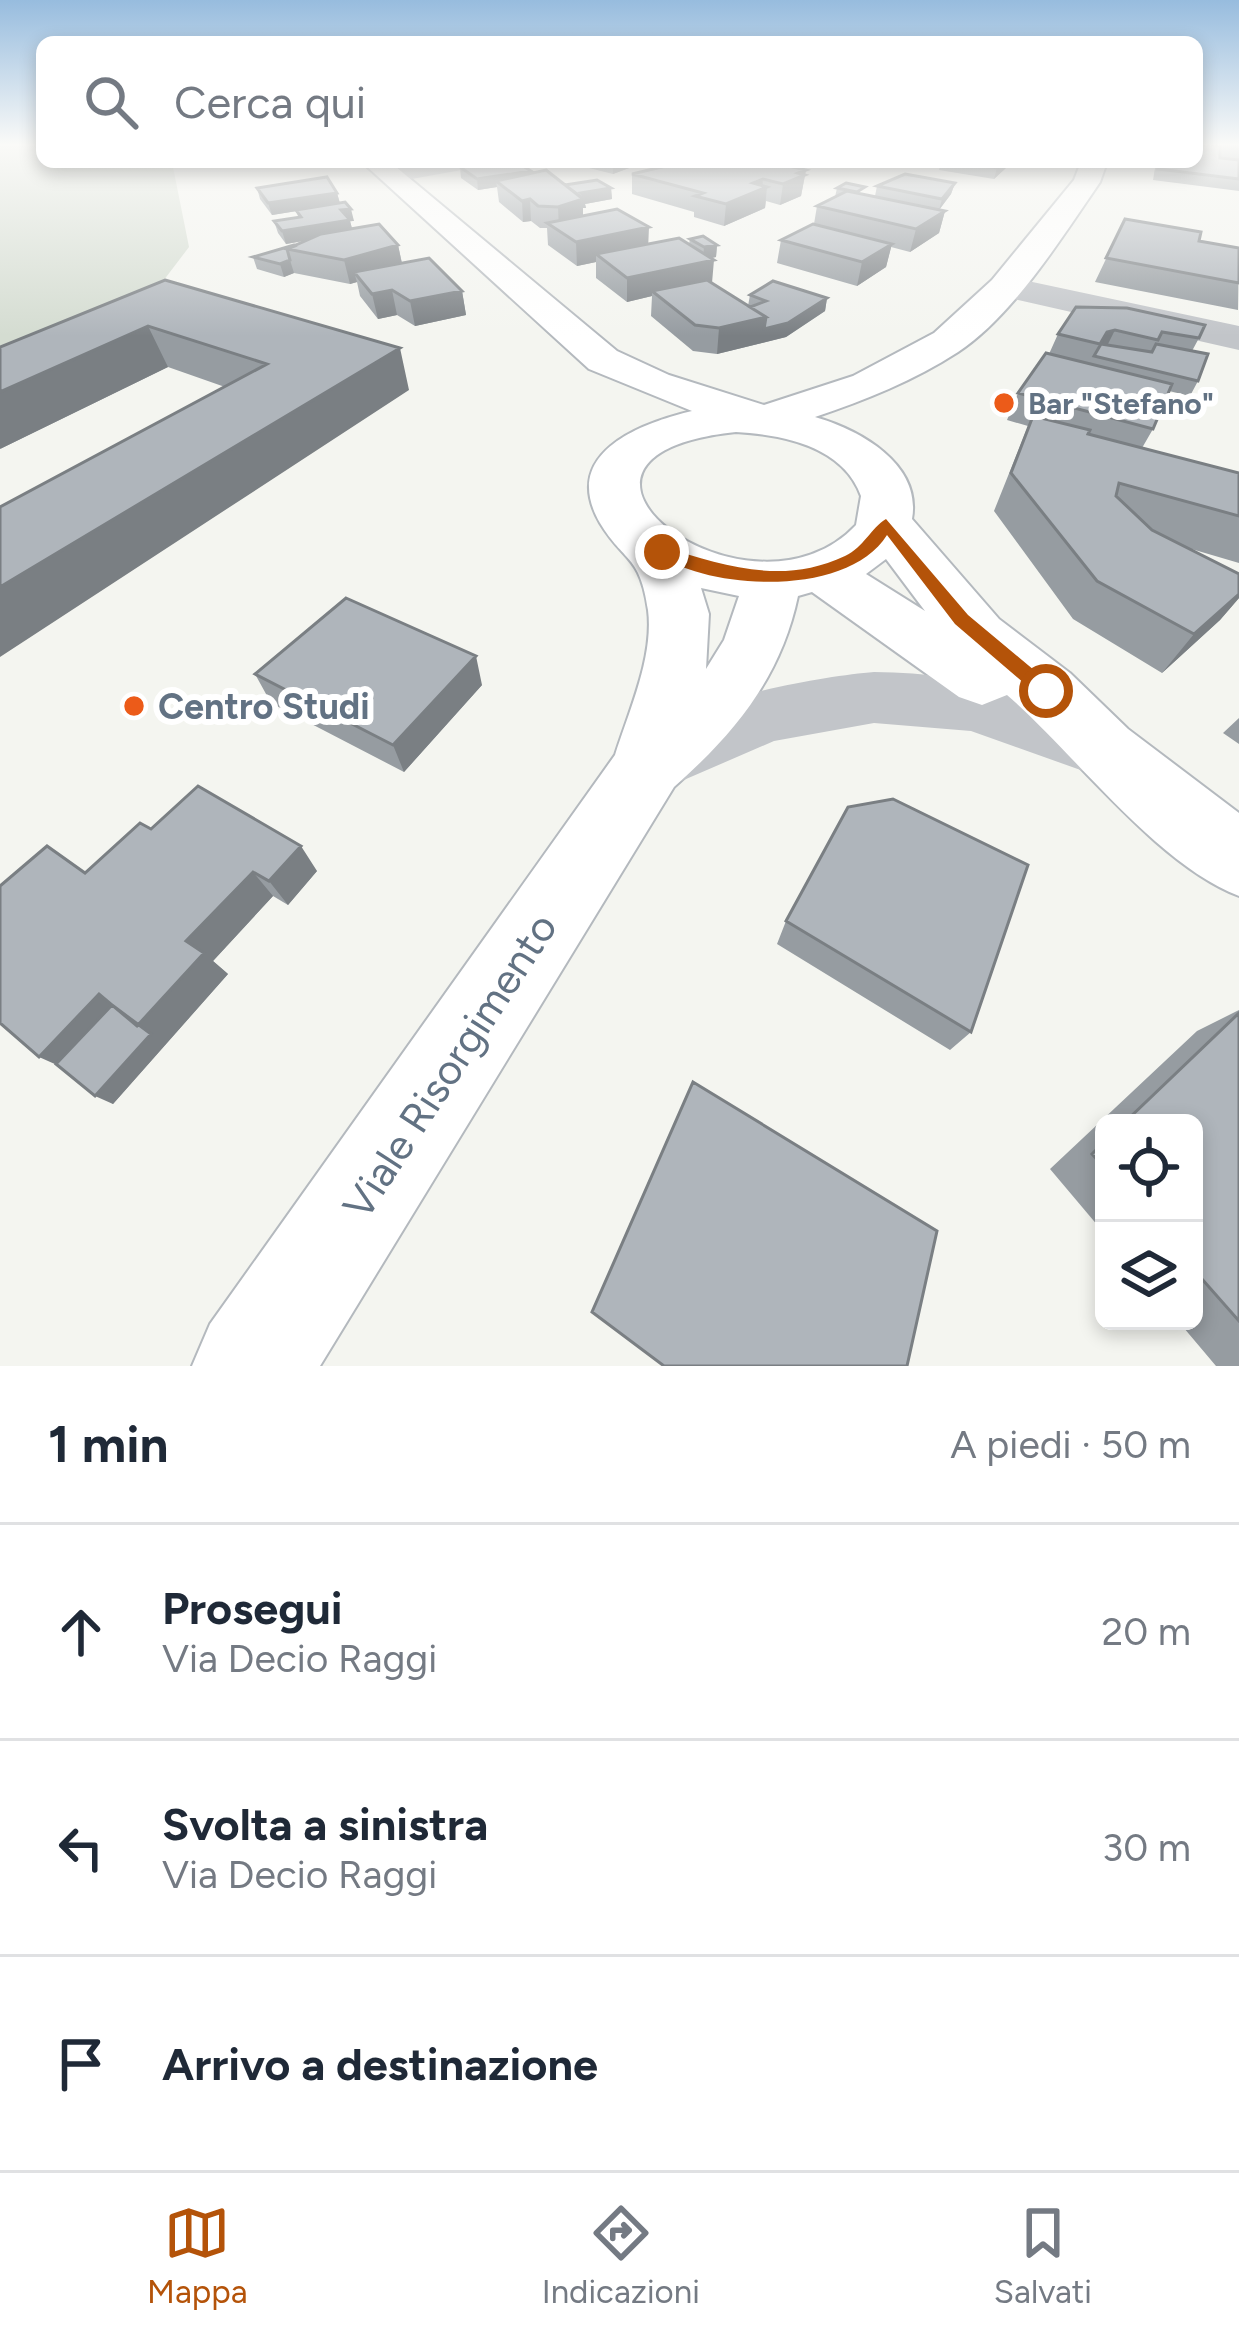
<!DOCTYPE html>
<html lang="it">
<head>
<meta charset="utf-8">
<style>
  body { margin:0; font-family:Figtree,sans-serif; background:#f6f6f7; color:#1f2937 }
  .controls { position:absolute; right:36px; bottom:36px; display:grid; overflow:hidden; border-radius:18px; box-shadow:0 6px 18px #0003 }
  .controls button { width:108px; height:108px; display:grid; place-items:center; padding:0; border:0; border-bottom:3px solid #e0e1e3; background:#fff; color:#1f2937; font:60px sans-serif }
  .stop { position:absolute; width:36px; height:36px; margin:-27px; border:9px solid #b45309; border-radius:50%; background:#fff }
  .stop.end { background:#b45309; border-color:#fff; box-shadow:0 3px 12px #0008 }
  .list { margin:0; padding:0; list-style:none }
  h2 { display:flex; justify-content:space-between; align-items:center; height:156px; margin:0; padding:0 48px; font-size:51px }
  h2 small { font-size:39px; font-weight:400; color:#747a83 }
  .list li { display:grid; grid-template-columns:78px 1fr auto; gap:36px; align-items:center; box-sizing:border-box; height:216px; padding:0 48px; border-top:3px solid #e0e1e3 }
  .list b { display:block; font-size:45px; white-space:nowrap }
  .list p { margin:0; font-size:39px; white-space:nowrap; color:#747a83 }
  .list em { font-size:39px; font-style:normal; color:#747a83 }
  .icon { flex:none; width:66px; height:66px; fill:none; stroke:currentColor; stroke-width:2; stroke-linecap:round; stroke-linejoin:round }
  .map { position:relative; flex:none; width:1239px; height:1366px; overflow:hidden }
  .search { position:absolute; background:#fff; box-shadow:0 6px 18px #0003; left:36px; right:36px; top:36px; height:132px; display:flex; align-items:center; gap:30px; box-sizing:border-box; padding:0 42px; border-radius:18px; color:#747a83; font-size:45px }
  .sheet { height:804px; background:#fff }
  nav { display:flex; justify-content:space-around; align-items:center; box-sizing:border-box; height:168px; border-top:3px solid #e0e1e3; background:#fff; font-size:33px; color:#747a83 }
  nav a { display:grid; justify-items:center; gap:6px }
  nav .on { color:#b45309 }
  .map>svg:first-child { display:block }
  .green { fill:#d4dcd1 }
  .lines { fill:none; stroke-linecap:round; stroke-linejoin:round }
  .secondary-casing { stroke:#b4b9be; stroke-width:4 }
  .street { fill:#c2c5c9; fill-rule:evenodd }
  .secondary { fill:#fff; fill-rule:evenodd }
  .wall { fill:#969ca1 }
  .shaded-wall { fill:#7a7f83 }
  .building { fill:#afb5bb; stroke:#7a7f83; stroke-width:3 }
  .route { fill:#b45309 }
  .poi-dot { fill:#ec5b19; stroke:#fff; stroke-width:4.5 }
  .labels { text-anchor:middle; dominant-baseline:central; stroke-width:12; stroke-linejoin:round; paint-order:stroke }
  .far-poi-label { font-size:30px; font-weight:bold; fill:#627283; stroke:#fff; text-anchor:start }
  .poi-label { font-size:36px; font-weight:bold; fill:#627283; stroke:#fff; text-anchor:start }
  .near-street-label { font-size:42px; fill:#627283; stroke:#fff }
</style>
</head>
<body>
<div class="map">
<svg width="1239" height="1366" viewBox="0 0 1239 1366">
  <rect width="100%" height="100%" fill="#f4f5f0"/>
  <path class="green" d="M 0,145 L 42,145 L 42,162 L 172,162 L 189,247 L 154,293 L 0,360 Z"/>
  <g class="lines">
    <defs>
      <path id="secondary" d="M 362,162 L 390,162 L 617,351 L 669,375 L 764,405 L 853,376 L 934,333 L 992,280 L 1074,180 L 1081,162 L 1107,162 L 1100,182 C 1063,236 1013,316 958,352 C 913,381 866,400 815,417 C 860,430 922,464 912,519 L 999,619 L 1070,673 L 1128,729 L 1239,813 L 1239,896 C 1157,865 1074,753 1007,695 L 982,705 L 959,697 L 812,592 L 798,596 C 781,677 735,733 674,787 L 320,1366 L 192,1366 L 210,1324 L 615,755 C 629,711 654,656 648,610 C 640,554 624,563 600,523 C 560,454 638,424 692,411 L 589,369 ZM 736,432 C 783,435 843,446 861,496 L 856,525 C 750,638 505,456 736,432 ZM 886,559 L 925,611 L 866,574 ZM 701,588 L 739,596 L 724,640 L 706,669 L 709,614 Z"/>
    </defs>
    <use href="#secondary" class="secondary-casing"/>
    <path class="street" d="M 418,162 L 475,162 L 462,170 L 389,183 L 376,175 L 380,169 Z
      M 1004,276 L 1239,326 L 1239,350 L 992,294 L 986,287 L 992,280 Z
      M 874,672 C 969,672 1040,699 1128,729 L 1139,749 L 1128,769 L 1103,778 L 971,731 L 874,723 L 774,741 L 656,792 L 630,783 L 620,762 C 648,706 813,677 874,672 Z"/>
    <use href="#secondary" class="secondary"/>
  </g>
  <path class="wall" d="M 1197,145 L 1239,145 L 1239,191 L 1153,180 L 1156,162 L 1197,162 Z
    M 475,162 L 531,173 L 565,185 L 611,188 L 612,199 L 585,204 L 586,208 L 583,208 L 583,216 L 648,244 L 689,244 L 690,239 L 717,245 L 716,257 L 711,258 L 712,283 L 748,306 L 750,295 L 827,298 L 825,311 L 786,337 L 717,354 L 693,351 L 651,316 L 652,296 L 627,302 L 596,278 L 596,262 L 577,266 L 548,245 L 547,228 L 540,228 L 531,221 L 523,222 L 499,202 L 497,187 L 478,190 L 461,178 L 460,167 L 475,164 Z
    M 580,162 L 645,162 L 613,174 L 585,167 L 585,163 Z
    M 670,162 L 772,162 L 806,170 L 801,196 L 780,205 L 766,201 L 765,208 L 724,226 L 694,217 L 694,212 L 632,194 L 632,174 L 670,165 Z
    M 941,162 L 1008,162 L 1007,167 L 994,179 L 939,170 Z
    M 955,183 L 951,194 L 939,210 L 945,211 L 939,233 L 910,252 L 891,247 L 886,267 L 857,286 L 777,263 L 781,240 L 814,224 L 817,206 L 835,197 L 837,188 L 875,196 L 877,186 Z
    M 257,188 L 337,193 L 340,203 L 354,221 L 350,221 L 352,229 L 398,245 L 402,263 L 462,291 L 466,315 L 415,326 L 397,315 L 378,319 L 360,296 L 357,282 L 350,284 L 294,273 L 284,277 L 257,269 L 253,257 L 297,245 L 309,240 L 286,244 L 278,233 L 274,221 L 298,217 L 297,211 L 272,215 L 260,199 Z
    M 1125,219 L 1199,241 L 1239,248 L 1238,310 L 1095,282 Z
    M 165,280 L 409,390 L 225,387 L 168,367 L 0,449 Z
    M 1076,307 L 1199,338 L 1192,351 L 1198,381 L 1190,396 L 1169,391 L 1153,429 L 1142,448 L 1239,473 L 1239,563 L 1188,548 L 1239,574 L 1239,598 L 1220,620 L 1162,673 L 1073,619 L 994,511 L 1028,426 L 1007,420 L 1018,393 L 1049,354 L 1058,334 Z
    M 255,674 L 482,685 L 404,772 L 271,703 Z
    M 1239,718 L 1239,744 L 1223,733 Z
    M 151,829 L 317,871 L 288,905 L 273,896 L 213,961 L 228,974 L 113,1104 L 56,1064 L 85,873 Z
    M 786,921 L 971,1032 L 950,1050 L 777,944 Z
    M 1239,1010 L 1239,1366 L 1216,1366 L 1178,1321 L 1194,1321 L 1194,1123 L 1104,1123 L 1104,1233 L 1050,1169 L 1197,1031 Z"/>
  <path class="shaded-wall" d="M 613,162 L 645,162 L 613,174 Z
    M 1004,162 L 1008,162 L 1007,167 L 994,179 L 997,168 Z
    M 806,170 L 801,196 L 780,205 L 783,184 Z
    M 531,171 L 532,182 L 496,181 L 497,187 L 478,190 L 477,179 Z
    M 763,179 L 762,189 L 767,187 L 765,208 L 724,226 L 726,204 L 753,183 Z
    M 955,183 L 951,194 L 939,210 L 942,199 Z
    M 611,188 L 612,199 L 585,204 L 586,208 L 583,208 L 583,220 L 559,229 L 558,207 L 581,193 Z
    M 337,193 L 340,204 L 272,215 L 268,203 Z
    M 530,199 L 531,221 L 523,222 L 522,201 Z
    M 351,209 L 354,221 L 350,221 L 353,232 L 286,244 L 282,231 Z
    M 945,211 L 939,233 L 910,252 L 916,229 Z
    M 649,227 L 648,250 L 596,254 L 596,262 L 577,266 L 576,242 Z
    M 892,244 L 886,267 L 857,286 L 862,262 Z
    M 398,245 L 403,269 L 354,272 L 357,282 L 350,284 L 344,260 Z
    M 717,245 L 716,257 L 703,260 L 704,247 Z
    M 290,260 L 294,273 L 284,277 L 280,264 Z
    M 714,260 L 712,283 L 652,291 L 652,296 L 627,302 L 627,278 Z
    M 392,290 L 397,315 L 378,319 L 372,294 Z
    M 462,291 L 466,315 L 415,326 L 410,301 Z
    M 827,298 L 825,311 L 786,337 L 717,354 L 719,328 Z
    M 148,326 L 168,367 L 0,449 L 0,392 Z
    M 1115,330 L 1102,356 L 1094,356 L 1107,332 Z
    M 400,348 L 409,390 L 0,657 L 0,587 Z
    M 1239,594 L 1239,598 L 1220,620 L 1162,673 L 1194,634 Z
    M 476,656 L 482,685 L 404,772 L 393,745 Z
    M 301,846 L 317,871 L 288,905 L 269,881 Z
    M 253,872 L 273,896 L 213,961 L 228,974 L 113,1104 L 95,1096 L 75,1073 L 39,1057 L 99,994 L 186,941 Z"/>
  <path class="building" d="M 1197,145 L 1220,145 L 1220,158 L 1239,160 L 1239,179 L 1158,169 L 1159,162 L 1197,162 Z
    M 476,162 L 517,162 L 531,171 L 477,179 L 460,167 L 478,164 Z
    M 683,162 L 772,162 L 806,170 L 798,173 L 805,175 L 783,184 L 763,179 L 753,183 L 767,187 L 726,204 L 695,196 L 703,193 L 632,174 Z
    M 960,162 L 1004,162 L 997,168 Z
    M 546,170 L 583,199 L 558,207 L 538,206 L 530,199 L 522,201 L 496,181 Z
    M 905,174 L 955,183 L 942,199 L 877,186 Z
    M 327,177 L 337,193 L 268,203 L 257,188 Z
    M 597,180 L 611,188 L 581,193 L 585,196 L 581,197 L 565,185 Z
    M 846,183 L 865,187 L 857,192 L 837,188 Z
    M 847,191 L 945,211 L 916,229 L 817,206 Z
    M 345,202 L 351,209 L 341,210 L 350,220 L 282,231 L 274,221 L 301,217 L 296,210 Z
    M 617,209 L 649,227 L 576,242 L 547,223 Z
    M 1125,219 L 1201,232 L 1199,241 L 1239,248 L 1239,283 L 1106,258 Z
    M 379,224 L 398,245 L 344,260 L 287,249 L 321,234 Z
    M 813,224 L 892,244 L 862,262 L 781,240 Z
    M 703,236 L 717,245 L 704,247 L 690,239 Z
    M 679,238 L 714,260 L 627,278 L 596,254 Z
    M 294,245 L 297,245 L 287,249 L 290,260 L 280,264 L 253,257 Z
    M 429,258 L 462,291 L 410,301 L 392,290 L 372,294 L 354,272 Z
    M 165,280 L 400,348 L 0,587 L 0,507 L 267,364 L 148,326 L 0,392 L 0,347 Z
    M 707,280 L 766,317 L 719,328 L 695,325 L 652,291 Z
    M 773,281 L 827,298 L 788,323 L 764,329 L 766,317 L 750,307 L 766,301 L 750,295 Z
    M 1076,307 L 1127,308 L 1205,325 L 1199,338 L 1162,332 L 1158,340 L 1115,330 L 1107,332 L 1100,344 L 1058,334 Z
    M 1101,344 L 1152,352 L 1156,344 L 1208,354 L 1198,381 L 1094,356 Z
    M 1046,353 L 1172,384 L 1153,429 L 1018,393 Z
    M 1033,416 L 1090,430 L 1088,434 L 1239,473 L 1239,516 L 1119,483 L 1116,496 L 1152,530 L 1239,574 L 1239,594 L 1194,634 L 1097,581 L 1011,473 Z
    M 346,598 L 476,656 L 393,745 L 255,674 Z
    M 198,786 L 301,846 L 269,881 L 253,872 L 186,941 L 204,953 L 137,1026 L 99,994 L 39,1057 L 0,1023 L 0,886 L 47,846 L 85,873 L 140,823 L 151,829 Z
    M 893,799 L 1028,865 L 971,1032 L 786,921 L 848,807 Z
    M 112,1005 L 151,1034 L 95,1096 L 56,1064 Z
    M 1239,1013 L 1239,1321 L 1194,1270 L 1194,1123 L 1124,1123 Z
    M 693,1082 L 937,1231 L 907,1366 L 664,1366 L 592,1312 Z
    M 1104,1142 L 1104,1167 L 1092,1154 Z"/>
  <linearGradient id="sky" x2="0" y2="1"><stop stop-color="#97bcde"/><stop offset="0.43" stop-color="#fafaf8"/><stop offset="1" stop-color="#fafaf8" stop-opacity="0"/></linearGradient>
  <rect width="1239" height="336" fill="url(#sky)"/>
  <path class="route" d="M 886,519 L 968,615 L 1053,686 L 1053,696 L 1039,696 L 955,624 L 887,535 C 848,598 707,591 654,552 L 662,547 C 725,565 781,586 845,556 C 864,547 871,528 886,519 Z"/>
  <g class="poi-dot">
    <circle cx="1004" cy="403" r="12"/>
    <circle cx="134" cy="706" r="12"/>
  </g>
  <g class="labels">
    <g class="far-poi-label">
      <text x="1028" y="403">Bar "Stefano"</text>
    </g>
    <g class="poi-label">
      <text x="158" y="706">Centro Studi</text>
    </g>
    <g class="near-street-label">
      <text transform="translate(450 1066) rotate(-57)">Viale Risorgimento</text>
    </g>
  </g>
</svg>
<div class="controls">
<button><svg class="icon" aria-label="locate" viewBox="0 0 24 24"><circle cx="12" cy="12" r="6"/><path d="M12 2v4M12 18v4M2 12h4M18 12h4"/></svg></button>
<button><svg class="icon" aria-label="layers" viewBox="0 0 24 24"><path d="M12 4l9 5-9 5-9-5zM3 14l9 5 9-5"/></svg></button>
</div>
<div class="stop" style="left:1046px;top:691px"></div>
<div class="stop end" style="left:662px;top:552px"></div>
<div class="search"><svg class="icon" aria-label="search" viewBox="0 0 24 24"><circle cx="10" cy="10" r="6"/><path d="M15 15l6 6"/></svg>Cerca qui</div>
</div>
<section class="sheet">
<h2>1 min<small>A piedi · 50 m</small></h2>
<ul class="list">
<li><svg class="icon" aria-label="ahead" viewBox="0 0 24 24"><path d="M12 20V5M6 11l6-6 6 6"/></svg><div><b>Prosegui</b><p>Via Decio Raggi</p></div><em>20 m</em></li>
<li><svg class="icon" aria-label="left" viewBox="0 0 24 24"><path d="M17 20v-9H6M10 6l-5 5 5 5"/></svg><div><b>Svolta a sinistra</b><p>Via Decio Raggi</p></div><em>30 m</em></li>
<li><svg class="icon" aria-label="arrive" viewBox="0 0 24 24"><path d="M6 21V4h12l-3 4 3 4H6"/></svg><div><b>Arrivo a destinazione</b></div></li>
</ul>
</section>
<nav>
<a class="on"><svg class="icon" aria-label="map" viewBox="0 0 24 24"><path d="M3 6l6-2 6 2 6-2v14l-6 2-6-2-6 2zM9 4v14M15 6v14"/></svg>Mappa</a>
<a><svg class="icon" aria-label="directions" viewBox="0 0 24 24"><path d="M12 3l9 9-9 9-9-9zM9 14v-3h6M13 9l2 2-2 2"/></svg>Indicazioni</a>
<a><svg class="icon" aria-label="saved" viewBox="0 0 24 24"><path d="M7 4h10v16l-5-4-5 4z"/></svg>Salvati</a>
</nav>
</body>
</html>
